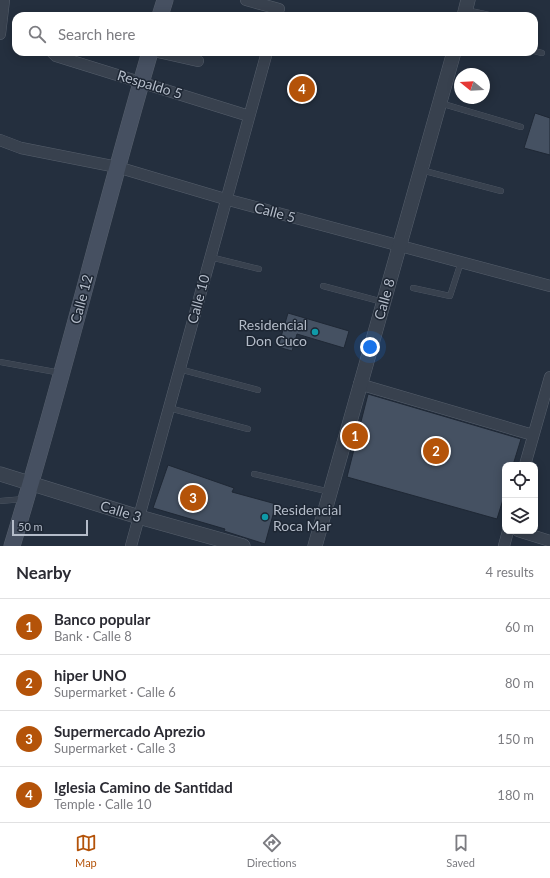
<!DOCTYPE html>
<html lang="en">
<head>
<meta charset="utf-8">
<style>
  body { margin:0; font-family:Lato,sans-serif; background:#f7f7f7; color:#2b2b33 }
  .controls { position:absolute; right:12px; bottom:12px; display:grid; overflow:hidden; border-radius:8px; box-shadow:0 2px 10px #0003 }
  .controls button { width:36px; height:36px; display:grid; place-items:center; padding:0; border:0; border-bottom:1px solid #e1e1e2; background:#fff; color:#2b2b33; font:20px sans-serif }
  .compass { position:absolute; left:454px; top:68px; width:36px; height:36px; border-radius:50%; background:#fff; box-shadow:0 2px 10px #0003; rotate:288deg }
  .scale { position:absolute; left:12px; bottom:10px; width:76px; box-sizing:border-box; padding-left:4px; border:2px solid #b4bcc9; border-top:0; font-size:11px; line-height:14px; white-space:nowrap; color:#b4bcc9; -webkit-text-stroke:3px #1d2633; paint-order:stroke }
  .you { position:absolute; left:370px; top:347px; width:14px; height:14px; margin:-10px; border:3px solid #fff; border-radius:50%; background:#1a73e8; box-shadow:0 0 0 6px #1a73e833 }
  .badge { display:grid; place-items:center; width:26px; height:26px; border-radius:50%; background:#b45309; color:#fff; font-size:13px; font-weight:700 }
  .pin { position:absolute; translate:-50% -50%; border:2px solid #fff; box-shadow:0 1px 4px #0006 }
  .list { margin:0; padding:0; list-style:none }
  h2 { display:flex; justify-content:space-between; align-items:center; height:52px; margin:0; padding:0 16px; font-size:17px }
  h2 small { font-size:13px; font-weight:400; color:#7c7c81 }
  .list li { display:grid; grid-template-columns:26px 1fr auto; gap:12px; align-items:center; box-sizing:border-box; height:56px; padding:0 16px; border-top:1px solid #e1e1e2 }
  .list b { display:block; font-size:15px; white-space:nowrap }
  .list p { margin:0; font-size:13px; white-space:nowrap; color:#7c7c81 }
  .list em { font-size:13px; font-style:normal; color:#7c7c81 }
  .icon { flex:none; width:22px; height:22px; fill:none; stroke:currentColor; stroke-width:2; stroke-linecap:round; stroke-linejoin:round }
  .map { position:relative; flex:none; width:550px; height:546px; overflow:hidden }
  .search { position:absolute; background:#fff; box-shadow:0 2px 10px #0003; left:12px; right:12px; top:12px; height:44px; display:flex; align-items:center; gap:10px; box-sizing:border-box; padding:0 14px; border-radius:12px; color:#7c7c81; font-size:15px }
  .sheet { height:276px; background:#fff }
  nav { display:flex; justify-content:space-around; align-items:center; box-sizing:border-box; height:56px; border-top:1px solid #e1e1e2; background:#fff; font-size:11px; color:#7c7c81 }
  nav a { display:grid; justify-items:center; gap:2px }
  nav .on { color:#b45309 }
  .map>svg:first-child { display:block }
  .building { fill:#455162; stroke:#1f2835 }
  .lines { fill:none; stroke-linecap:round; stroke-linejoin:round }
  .service-casing { stroke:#565f6c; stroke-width:6 }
  .minor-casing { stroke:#565f6c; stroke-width:12 }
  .tertiary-casing { stroke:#565f6c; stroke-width:15 }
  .secondary-casing { stroke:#565f6c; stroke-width:17 }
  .service { stroke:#38414e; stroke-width:5.5 }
  .minor { stroke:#38414e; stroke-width:11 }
  .tertiary { stroke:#38414e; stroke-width:14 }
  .secondary { stroke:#465061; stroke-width:16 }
  .culture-dot { fill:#0f9aa8; stroke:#1d2633; stroke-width:1.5 }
  .labels { text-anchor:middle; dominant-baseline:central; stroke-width:3; stroke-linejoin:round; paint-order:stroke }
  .street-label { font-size:14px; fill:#b4bcc9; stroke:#1d2633 }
  .poi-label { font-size:14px; fill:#b4bcc9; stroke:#1d2633; text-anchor:end }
</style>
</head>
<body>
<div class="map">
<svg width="550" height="546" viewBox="0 0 550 546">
  <rect width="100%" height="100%" fill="#242f3e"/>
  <path class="building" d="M 535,113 L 550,118 L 550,155 L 524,148 Z
    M 288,313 L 349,331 L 344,348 L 297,334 L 292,351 L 278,347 Z
    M 368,394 L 521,439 L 513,465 L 505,465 L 505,493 L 497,519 L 347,477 Z
    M 168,465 L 234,488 L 232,492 L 276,504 L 265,544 L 224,531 L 225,529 L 153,508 Z"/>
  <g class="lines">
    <defs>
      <path id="service" d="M 466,10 L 494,16
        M 534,51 L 542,53
        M 440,103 L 521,127
        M 421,170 L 501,191
        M 210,257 L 259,269
        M 323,286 L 383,302
        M 413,288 L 450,296 L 461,262
        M 0,362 L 61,373
        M 179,369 L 258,390
        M 169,408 L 248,429
        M 254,474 L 330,492
        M 0,501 L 24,499"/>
      <path id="minor" d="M 246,0 L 279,9
        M 0,34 L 4,0
        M 52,52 L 56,56 L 249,116
        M 158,52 L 198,61
        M 0,140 L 21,148 L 117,167 L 225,199 L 550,286
        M 359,384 L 533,435
        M 525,465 L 550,377
        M 518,531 L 550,541
        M 131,546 L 267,52
        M 504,546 L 508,531"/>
      <path id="tertiary" d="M 464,16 L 468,0
        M 0,474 L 139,517 L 243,546
        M 315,546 L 454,52"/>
      <path id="secondary" d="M 160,16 L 165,0
        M 12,546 C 62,383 102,216 150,52"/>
    </defs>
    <use href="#service" class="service-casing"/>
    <use href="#minor" class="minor-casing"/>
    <use href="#tertiary" class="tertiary-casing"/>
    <use href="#secondary" class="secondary-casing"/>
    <use href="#service" class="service"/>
    <use href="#minor" class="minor"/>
    <use href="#tertiary" class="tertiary"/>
    <use href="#secondary" class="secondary"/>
  </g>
  <g class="culture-dot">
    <circle cx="315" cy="332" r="4"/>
    <circle cx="265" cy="517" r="4"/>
  </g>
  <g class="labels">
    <g class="street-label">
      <text transform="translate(150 84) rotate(17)">Respaldo 5</text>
      <text transform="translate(275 212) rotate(15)">Calle 5</text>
      <text transform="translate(81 299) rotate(-75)">Calle 12</text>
      <text transform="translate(198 299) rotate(-75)">Calle 10</text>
      <text transform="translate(384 299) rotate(-74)">Calle 8</text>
      <text transform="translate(121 511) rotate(17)">Calle 3</text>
    </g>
    <g class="poi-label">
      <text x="307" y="324">Residencial<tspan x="307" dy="16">Don Cuco</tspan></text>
      <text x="273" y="509" text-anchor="start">Residencial<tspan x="273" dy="16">Roca Mar</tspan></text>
    </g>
  </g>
</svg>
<div class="controls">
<button><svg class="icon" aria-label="locate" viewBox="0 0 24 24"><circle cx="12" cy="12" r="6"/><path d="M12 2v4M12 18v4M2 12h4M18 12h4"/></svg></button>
<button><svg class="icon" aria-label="layers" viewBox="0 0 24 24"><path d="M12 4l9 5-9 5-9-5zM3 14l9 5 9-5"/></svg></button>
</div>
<svg class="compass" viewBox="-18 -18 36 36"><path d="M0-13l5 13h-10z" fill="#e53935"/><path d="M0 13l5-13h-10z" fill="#7c7c81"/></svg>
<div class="scale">50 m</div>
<div class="you"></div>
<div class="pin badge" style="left:355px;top:436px">1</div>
<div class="pin badge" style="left:436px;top:451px">2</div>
<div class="pin badge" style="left:193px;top:498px">3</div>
<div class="pin badge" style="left:302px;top:89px">4</div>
<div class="search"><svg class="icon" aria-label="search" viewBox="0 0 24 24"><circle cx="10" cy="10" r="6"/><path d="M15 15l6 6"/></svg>Search here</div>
</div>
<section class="sheet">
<h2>Nearby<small>4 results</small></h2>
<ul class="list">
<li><span class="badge">1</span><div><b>Banco popular</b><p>Bank · Calle 8</p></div><em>60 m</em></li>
<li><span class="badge">2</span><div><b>hiper UNO</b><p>Supermarket · Calle 6</p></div><em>80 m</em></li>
<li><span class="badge">3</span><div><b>Supermercado Aprezio</b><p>Supermarket · Calle 3</p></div><em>150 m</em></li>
<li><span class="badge">4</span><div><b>Iglesia Camino de Santidad</b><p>Temple · Calle 10</p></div><em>180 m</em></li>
</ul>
</section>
<nav>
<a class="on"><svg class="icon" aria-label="map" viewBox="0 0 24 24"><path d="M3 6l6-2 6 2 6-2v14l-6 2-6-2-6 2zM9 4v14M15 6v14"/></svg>Map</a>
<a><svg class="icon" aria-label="directions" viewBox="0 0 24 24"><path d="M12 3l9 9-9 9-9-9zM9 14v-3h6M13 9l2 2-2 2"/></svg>Directions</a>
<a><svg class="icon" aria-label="saved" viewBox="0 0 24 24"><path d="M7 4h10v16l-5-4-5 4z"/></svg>Saved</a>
</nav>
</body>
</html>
